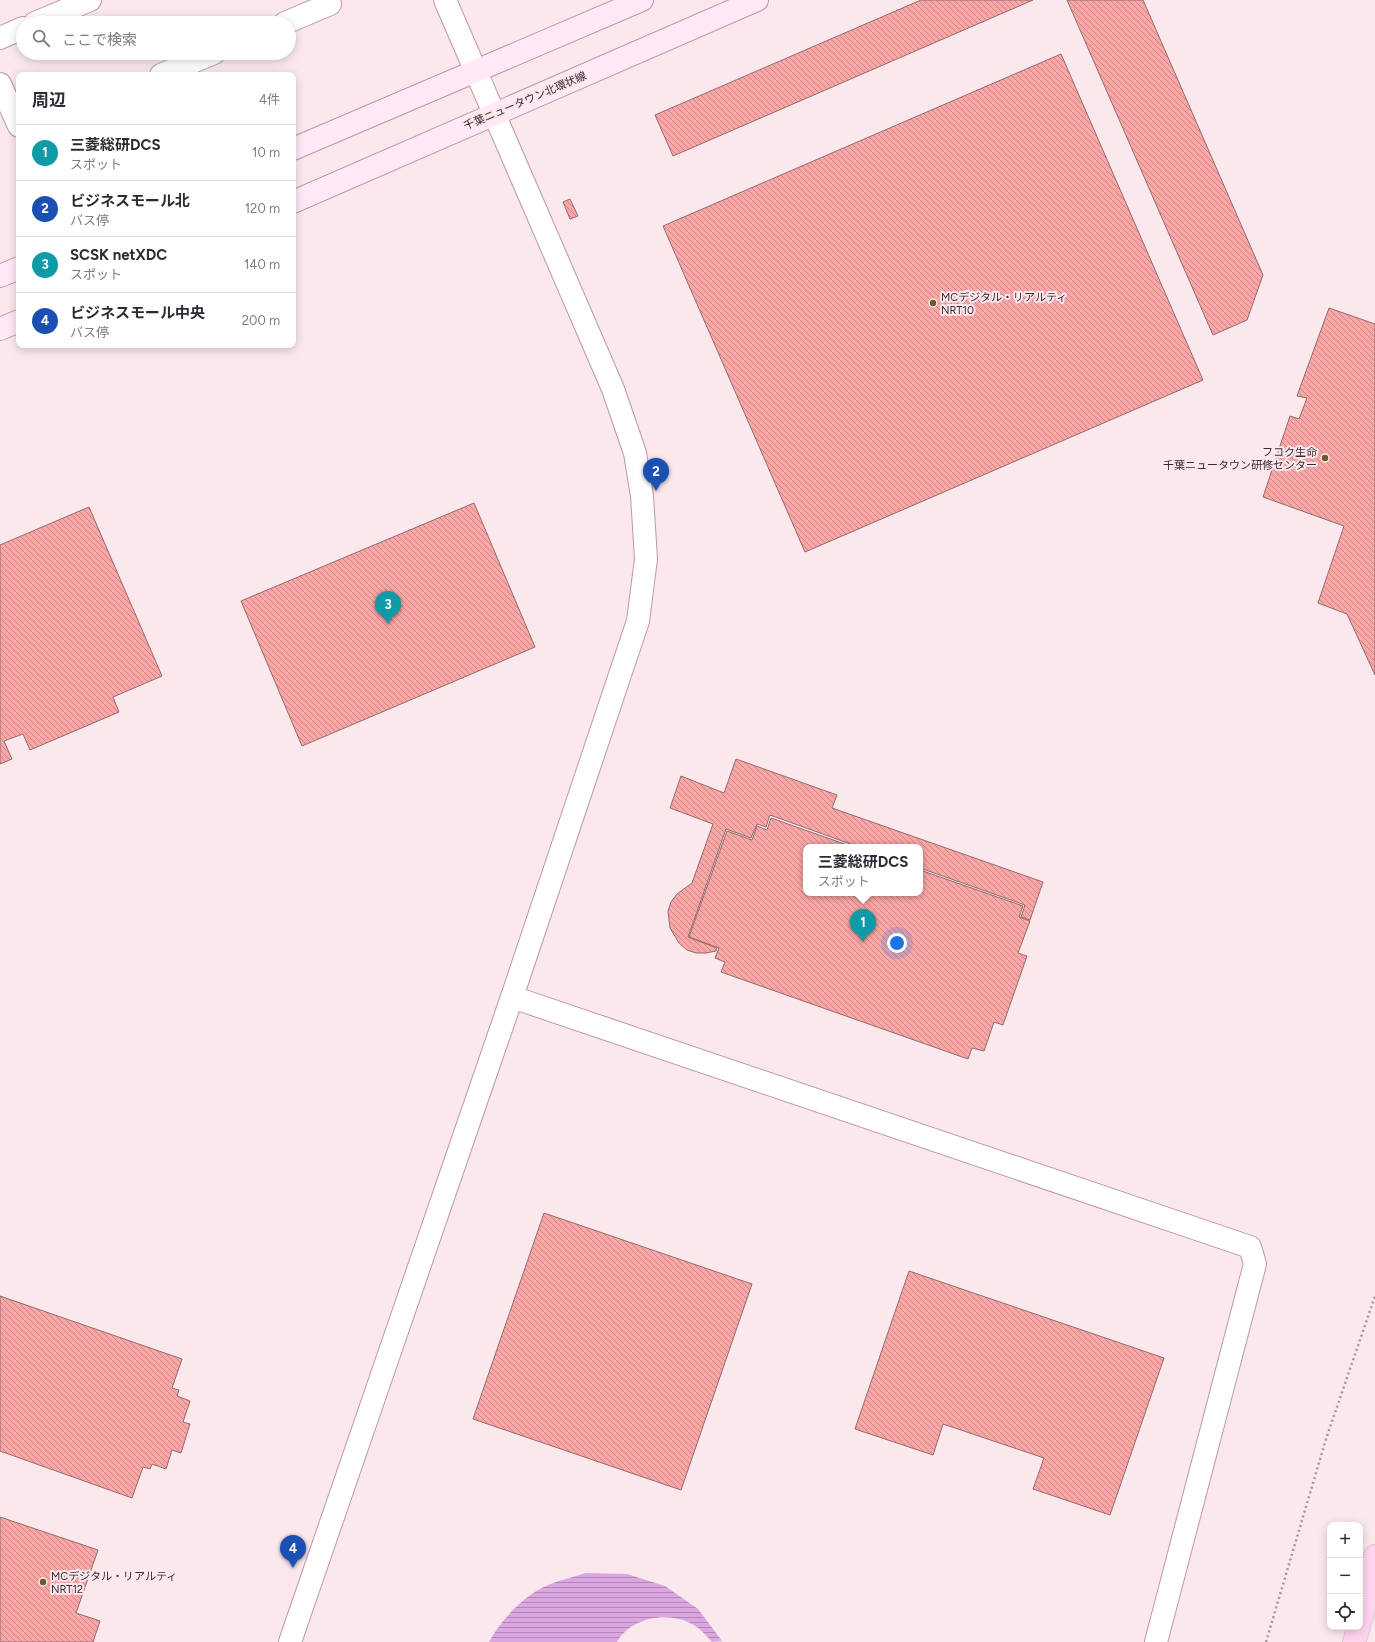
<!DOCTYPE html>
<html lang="ja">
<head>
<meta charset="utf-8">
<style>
  body { margin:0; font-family:Figtree,"Noto Sans JP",sans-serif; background:#f7f7f7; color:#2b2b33 }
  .controls { position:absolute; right:12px; bottom:12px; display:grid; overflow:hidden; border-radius:8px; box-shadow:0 2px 10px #0003 }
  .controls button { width:36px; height:36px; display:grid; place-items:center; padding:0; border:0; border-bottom:1px solid #e1e1e2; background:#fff; color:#2b2b33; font:20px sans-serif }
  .you { position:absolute; left:897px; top:943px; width:14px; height:14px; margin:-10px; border:3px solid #fff; border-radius:50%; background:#1a73e8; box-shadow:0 0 0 6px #1a73e833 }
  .badge { display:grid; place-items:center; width:26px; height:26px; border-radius:50%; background:#111827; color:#fff; font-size:13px; font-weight:700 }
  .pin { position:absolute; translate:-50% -33px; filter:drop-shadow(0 1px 2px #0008) }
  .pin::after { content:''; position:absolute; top:21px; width:14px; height:12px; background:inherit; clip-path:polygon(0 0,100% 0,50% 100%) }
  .popup { position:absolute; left:803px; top:844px; width:120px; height:52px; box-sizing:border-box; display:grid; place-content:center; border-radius:8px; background:#fff; filter:drop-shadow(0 1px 3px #0005); font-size:13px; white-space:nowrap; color:#7c7c81 }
  .popup b { font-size:15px; color:#2b2b33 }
  .popup::after { content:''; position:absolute; left:50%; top:100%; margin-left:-8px; border:8px solid transparent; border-top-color:#fff }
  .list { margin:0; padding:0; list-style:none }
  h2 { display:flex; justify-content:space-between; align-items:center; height:52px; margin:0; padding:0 16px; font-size:17px }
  h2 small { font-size:13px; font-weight:400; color:#7c7c81 }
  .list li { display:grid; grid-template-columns:26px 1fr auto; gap:12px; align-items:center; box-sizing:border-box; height:56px; padding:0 16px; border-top:1px solid #e1e1e2 }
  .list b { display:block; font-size:15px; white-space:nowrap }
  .list p { margin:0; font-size:13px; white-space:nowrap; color:#7c7c81 }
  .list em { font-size:13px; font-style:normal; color:#7c7c81 }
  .icon { flex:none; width:22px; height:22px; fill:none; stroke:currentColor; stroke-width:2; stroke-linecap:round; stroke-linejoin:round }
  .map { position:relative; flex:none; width:1375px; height:1642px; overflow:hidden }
  .search { position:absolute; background:#fff; box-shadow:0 2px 10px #0003; left:16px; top:16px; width:280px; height:44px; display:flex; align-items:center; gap:10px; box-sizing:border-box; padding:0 14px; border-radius:22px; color:#7c7c81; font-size:15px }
  .panel { position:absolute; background:#fff; box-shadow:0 2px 10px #0003; left:16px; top:72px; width:280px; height:276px; border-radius:8px }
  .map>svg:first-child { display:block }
  .water { fill:url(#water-rules) }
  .building { fill:url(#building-back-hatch); stroke:#926c6c }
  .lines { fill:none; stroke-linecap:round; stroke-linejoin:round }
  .minor-casing { stroke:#bf98a3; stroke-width:24 }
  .tertiary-casing { stroke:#bf98a3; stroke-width:24 }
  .secondary-casing { stroke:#bf98a3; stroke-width:24 }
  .primary-casing { stroke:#d0cccd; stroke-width:24 }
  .path { stroke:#a7969b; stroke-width:2.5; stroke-dasharray:2 3; stroke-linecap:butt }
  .minor { stroke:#fff; stroke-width:22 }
  .tertiary { stroke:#fff; stroke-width:22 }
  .secondary { stroke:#ffe9f7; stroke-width:22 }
  .primary { stroke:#fed4ef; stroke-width:22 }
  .poi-dot { fill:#695c29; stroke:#fae8ed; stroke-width:1.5 }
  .labels { text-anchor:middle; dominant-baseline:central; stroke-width:4; stroke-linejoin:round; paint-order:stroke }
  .street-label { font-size:11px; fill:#3b2b2f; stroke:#fae8ed }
  .poi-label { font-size:11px; fill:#3b2b2f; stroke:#fae8ed; text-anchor:start }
</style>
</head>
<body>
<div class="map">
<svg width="1375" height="1642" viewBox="0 0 1375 1642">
  <defs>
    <pattern id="water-rules" width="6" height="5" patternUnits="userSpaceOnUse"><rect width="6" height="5" fill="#daa6e2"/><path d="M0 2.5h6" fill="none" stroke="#b287b8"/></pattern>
    <pattern id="building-back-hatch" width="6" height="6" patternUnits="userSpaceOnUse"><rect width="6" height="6" fill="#faa6a6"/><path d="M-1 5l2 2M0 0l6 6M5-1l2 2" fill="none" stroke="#cc8788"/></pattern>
  </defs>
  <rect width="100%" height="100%" fill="#fae8ed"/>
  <path class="water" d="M 586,1573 L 627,1574 L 665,1586 L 698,1609 L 722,1641 L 712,1642 C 705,1634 698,1626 688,1622 C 664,1612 631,1618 617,1642 L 489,1642 C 501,1620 524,1595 548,1585 C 560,1580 574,1577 586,1573 Z"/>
  <path class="building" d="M 921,0 L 1033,0 L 673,156 L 655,115 Z
    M 1067,0 L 1143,0 L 1263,275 L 1247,320 L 1213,335 Z
    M 1061,54 L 1203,380 L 805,552 L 663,226 Z
    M 570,199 L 578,216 L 570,219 L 563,202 Z
    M 1329,308 L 1375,324 L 1375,675 L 1347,614 L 1318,603 L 1344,526 L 1263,497 L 1290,416 L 1299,419 L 1307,398 L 1297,396 Z
    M 474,503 L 535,647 L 302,746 L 241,601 Z
    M 89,507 L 162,676 L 113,697 L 119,712 L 30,750 L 23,734 L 4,741 L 12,759 L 0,764 L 0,545 Z
    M 736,759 L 837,795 L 832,808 L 1043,882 L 1030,920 L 1021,917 L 1025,905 L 920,868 L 920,847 L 859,847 L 770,815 L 766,827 L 757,824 L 751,838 L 726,829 L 688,937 L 717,948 L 716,951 L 706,953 L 696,953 L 687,950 L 679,943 L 670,928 L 668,911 L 671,902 L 677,894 L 692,883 L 713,824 L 670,808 L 681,776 L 724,793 Z
    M 771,818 L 853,847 L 806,847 L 806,893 L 920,893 L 920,870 L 1023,906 L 1019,917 L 1030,921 L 1018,953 L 1027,956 L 1003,1025 L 994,1022 L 984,1051 L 972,1048 L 968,1059 L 721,972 L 725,962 L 715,958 L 719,948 L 689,937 L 727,831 L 752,840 L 757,826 L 767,830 Z
    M 544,1213 L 752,1284 L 681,1490 L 473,1419 Z
    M 909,1271 L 1164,1358 L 1110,1515 L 1033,1489 L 1044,1458 L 943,1424 L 933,1455 L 855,1429 Z
    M 0,1296 L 182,1359 L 172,1388 L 179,1390 L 177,1396 L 190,1401 L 183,1422 L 190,1424 L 181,1453 L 172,1450 L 166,1469 L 152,1464 L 150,1469 L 143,1467 L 132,1498 L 0,1451 Z
    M 0,1517 L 98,1550 L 76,1613 L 100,1621 L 93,1642 L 0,1642 Z"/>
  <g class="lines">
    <defs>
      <path id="minor" d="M 35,23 L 90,0
        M 285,23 L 330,4 L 329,0
        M 0,38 L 23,28
        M 161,75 L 214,53
        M 0,84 L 19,126
        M 512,997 L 1250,1247 L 1255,1264 L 1156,1642"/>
      <path id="tertiary" d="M 290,1642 L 512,997 L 638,621 L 646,559 L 642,496 L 635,453 L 613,389 L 445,0"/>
      <path id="secondary" d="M 293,149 L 642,0
        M 293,202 L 757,0
        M 0,276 L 19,268
        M 0,329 L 19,321"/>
      <path id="primary" d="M 1362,1617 L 1375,1556
        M 1354,1642 L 1359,1627"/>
    </defs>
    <use href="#minor" class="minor-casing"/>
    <use href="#tertiary" class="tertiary-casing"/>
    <use href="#secondary" class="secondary-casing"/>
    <use href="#primary" class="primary-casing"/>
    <path class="path" d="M 1266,1642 L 1326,1439 L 1375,1296"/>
    <use href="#minor" class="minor"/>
    <use href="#tertiary" class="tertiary"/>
    <use href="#secondary" class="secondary"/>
    <use href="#primary" class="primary"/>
  </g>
  <g class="poi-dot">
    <circle cx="933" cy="303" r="4"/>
    <circle cx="1325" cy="458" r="4"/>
    <circle cx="43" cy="1582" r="4"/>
  </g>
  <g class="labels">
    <g class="street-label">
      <text transform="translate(525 101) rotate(-23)">千葉ニュータウン北環状線</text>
    </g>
    <g class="poi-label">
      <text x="941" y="297">MCデジタル・リアルティ<tspan x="941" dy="13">NRT10</tspan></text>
      <text x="1317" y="452" text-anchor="end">フコク生命<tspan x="1317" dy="13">千葉ニュータウン研修センター</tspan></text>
      <text x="51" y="1576">MCデジタル・リアルティ<tspan x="51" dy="13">NRT12</tspan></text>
    </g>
  </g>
</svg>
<div class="controls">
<button>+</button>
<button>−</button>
<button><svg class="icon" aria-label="locate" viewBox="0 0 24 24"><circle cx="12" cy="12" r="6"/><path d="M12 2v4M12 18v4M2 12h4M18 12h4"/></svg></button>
</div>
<div class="you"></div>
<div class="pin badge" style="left:863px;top:942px;background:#0f9aa8">1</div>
<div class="popup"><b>三菱総研DCS</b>スポット</div>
<div class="pin badge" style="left:656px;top:491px;background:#1a4fb4">2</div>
<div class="pin badge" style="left:388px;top:624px;background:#0f9aa8">3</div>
<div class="pin badge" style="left:293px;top:1568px;background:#1a4fb4">4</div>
<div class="search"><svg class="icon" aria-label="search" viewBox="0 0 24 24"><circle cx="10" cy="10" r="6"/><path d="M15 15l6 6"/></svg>ここで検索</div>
<section class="panel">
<h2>周辺<small>4件</small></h2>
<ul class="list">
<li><span class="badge" style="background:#0f9aa8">1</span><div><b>三菱総研DCS</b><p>スポット</p></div><em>10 m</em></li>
<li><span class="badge" style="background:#1a4fb4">2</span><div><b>ビジネスモール北</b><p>バス停</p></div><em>120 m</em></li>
<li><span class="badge" style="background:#0f9aa8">3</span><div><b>SCSK netXDC</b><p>スポット</p></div><em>140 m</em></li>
<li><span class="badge" style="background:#1a4fb4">4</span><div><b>ビジネスモール中央</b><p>バス停</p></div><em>200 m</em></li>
</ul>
</section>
</div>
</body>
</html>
